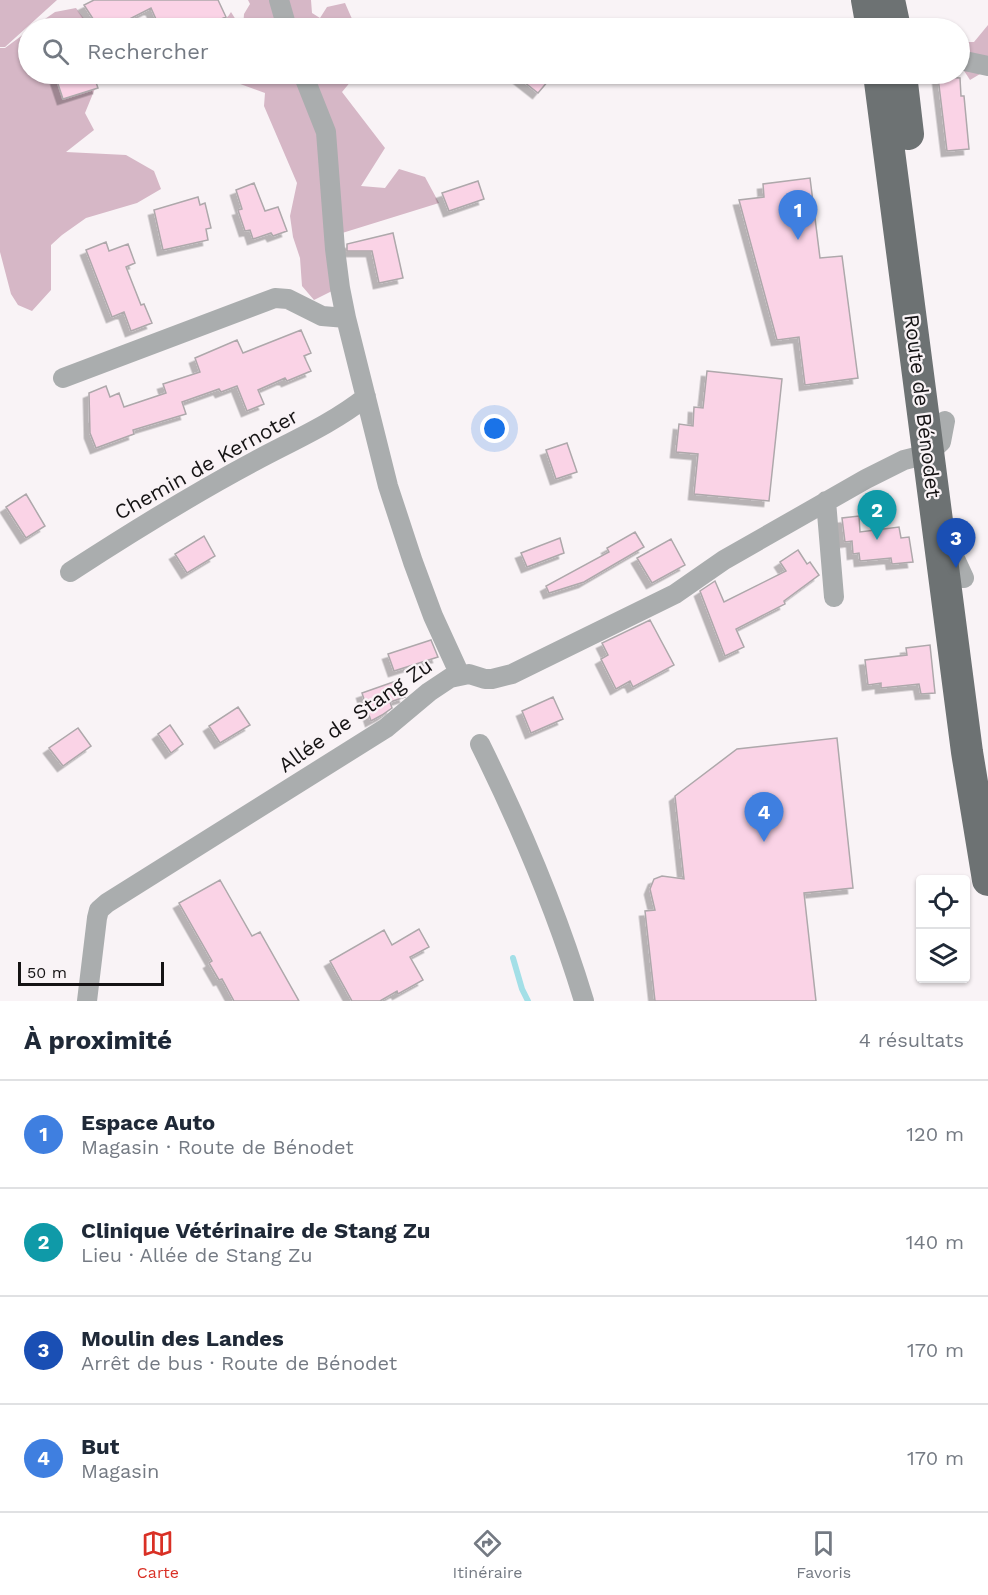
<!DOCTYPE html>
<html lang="fr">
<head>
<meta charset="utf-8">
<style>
  body { margin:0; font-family:"Work Sans",sans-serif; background:#f2f2f3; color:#1f2937 }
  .controls { position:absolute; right:18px; bottom:18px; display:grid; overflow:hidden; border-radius:6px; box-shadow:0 2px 4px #0004 }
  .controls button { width:54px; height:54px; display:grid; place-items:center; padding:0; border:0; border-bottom:2px solid #e0e1e3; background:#fff; color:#1f2937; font:30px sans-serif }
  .scale { position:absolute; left:18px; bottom:15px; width:146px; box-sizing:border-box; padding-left:6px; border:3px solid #151314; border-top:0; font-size:16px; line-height:21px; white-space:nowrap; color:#151314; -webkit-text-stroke:4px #f9f3f6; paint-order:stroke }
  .you { position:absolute; left:495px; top:429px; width:21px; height:21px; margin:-15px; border:4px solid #fff; border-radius:50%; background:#1a73e8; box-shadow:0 0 0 9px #1a73e833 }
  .badge { display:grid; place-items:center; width:39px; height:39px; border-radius:50%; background:#d93025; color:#fff; font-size:20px; font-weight:700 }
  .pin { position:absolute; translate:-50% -50px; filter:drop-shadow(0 2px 3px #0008) }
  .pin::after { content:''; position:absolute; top:32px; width:21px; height:18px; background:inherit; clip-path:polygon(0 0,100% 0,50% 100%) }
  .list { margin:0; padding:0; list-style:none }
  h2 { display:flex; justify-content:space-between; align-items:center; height:78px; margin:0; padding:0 24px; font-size:26px }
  h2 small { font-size:20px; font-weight:400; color:#747a83 }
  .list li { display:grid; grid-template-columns:39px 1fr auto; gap:18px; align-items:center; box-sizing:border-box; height:108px; padding:0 24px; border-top:2px solid #e0e1e3 }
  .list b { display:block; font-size:22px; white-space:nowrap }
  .list p { margin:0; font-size:20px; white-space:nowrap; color:#747a83 }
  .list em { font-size:20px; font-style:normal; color:#747a83 }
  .icon { flex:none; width:33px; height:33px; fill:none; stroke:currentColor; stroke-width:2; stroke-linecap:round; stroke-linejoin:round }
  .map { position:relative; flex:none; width:988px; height:1001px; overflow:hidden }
  .search { position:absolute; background:#fff; box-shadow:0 2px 4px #0004; left:18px; right:18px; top:18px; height:66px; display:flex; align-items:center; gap:15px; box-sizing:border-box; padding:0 21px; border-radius:33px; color:#747a83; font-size:22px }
  .sheet { height:510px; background:#fff }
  nav { display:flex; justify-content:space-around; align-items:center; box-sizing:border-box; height:84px; border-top:2px solid #e0e1e3; background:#fff; font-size:16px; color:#747a83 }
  nav a { display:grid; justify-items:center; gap:3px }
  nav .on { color:#d93025 }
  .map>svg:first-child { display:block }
  .green { fill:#d6b7c6 }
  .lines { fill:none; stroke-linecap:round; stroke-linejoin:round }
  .stream { stroke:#a3dfe7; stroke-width:6 }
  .building { fill:#fad3e6; stroke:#aea8ab; stroke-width:1.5; filter:url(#shadow) }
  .minor { stroke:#aaadae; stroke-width:20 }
  .primary { stroke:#6d7273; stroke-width:32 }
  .labels { text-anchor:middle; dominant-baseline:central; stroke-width:4.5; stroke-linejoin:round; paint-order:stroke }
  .street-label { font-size:21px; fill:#151314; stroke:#f9f3f6 }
</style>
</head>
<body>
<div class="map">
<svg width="988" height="1001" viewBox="0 0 988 1001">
  <defs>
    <filter id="shadow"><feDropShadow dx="-5.5" dy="5.5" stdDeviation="0" flood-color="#0004"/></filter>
  </defs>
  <rect width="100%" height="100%" fill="#f9f3f6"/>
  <path class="green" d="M 0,0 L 57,0 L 5,47 L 0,47 Z
    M 248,0 L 311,0 L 312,13 L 320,18 L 327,7 L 345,3 L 356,28 L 243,28 L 244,14 L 250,4 Z
    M 76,8 L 91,28 L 32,28 L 55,12 Z
    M 231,12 L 241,28 L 207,28 L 207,25 C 218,24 225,22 231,12 Z
    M 988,25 L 988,59 L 985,71 L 970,80 L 961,66 L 960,42 L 974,42 Z
    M 28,31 L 28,74 L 101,74 L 85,113 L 94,130 L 66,152 L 126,155 L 154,171 L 161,189 L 137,203 L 86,218 L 62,235 L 51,245 L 51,290 L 32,311 L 18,305 L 11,294 L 0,252 L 0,48 L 5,48 Z
    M 229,74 L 357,74 L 342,92 L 385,148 L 361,186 L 385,188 L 399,169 L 425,177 L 439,203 L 339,234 L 332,291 L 314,300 L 302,286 L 300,258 L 293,237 L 290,216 L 297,183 L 264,106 L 265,93 L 232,81 Z"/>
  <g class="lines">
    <path class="stream" d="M 513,958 L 522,989 L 528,1001"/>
  </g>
  <path class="building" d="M 94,0 L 218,0 L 226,17 L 199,28 L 160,28 L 151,8 L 114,27 L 112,23 L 99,28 L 84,5 Z
    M 69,74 L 93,74 L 98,88 L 63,99 L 56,78 Z
    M 514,74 L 554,74 L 538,93 Z
    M 938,77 L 960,78 L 961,96 L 964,96 L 969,149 L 947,151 Z
    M 810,178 L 820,258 L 842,256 L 858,378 L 805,385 L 799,337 L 777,340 L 739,200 L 764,197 L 763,184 Z
    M 478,181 L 484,199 L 449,211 L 442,193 Z
    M 254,183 L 265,211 L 278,207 L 287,231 L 273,236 L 271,233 L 253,239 L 250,230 L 245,231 L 238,210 L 242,209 L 236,190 Z
    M 198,197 L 200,205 L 205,203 L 211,228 L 206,229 L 208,240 L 163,250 L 154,210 Z
    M 393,233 L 403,278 L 379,283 L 372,251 L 347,251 L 347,244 Z
    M 106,242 L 109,251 L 128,244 L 135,263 L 126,267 L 141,305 L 144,304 L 152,323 L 131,331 L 124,312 L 112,317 L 86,250 Z
    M 301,330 L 311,353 L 304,356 L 311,371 L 287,381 L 285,378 L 258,390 L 264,404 L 247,411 L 237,386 L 221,392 L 219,389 L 182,402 L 186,414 L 133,430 L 134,434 L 96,448 L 90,433 L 89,393 L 106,386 L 110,397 L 119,393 L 124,407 L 166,393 L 163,384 L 200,372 L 195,358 L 237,340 L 243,353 Z
    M 707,371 L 782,379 L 769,501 L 694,494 L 698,454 L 676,452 L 679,424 L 693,426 L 694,407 L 703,408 Z
    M 567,443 L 577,472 L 556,479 L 546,450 Z
    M 26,494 L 45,526 L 26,538 L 6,507 Z
    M 859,516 L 860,532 L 899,527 L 901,538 L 909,537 L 913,562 L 892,564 L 891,558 L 860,561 L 859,553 L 853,554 L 852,541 L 845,542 L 842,518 Z
    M 635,532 L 644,547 L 584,582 L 549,593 L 546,586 L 609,552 L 607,548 Z
    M 204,536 L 215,556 L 187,573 L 175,554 Z
    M 560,538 L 564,553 L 527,567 L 521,553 Z
    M 671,539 L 685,565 L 652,583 L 637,558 Z
    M 798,550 L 807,564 L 810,562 L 819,575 L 784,601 L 785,604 L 736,629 L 744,647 L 725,656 L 700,591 L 715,581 L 724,602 L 786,571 L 780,562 Z
    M 650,620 L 674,665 L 633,687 L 630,681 L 616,689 L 601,659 L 608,655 L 602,643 Z
    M 431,640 L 438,657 L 394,671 L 388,654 Z
    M 930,645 L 935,693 L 921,694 L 919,684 L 881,688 L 881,683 L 868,685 L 865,660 L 907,655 L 906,648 Z
    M 399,680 L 405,697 L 390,702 L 392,708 L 382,715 L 371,721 L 362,693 Z
    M 553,697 L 563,719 L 531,733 L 522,711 Z
    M 238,707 L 250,725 L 220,743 L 209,726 Z
    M 170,725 L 183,744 L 171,753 L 158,734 Z
    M 78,728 L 91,746 L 63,766 L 49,748 Z
    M 837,738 L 853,888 L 804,893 L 816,1001 L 655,1001 L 645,911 L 655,910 L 650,889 L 654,879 L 662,876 L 684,879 L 675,796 L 737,749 Z
    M 220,880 L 252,936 L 260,932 L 299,1001 L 234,1001 L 222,979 L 219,980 L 209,963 L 212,961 L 179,903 Z
    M 419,929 L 429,947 L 410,957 L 423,980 L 398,994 L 397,991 L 380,1001 L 352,1001 L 330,961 L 384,930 L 392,945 Z"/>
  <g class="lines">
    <path class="minor" d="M 279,0 L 287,28
      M 960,60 L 988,66
      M 303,74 L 326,132 L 335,249 L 340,288 L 346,318 L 388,486 L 413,562 L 433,616 L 460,675
      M 63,378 L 275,298 L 288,299 L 322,316 L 346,318
      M 928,454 L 941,442 L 945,421
      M 826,501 L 834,597
      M 950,541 L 951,550 L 964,578
      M 70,572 C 130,533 191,495 255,461 C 292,441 332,424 366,397
      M 480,744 C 521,827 557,912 584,1001
      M 87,1001 L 97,918 L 99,910 L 107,903 L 386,728 L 429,692 L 450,678 L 469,674 L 485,679 L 492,679 L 512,674 L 675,594 L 724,560 L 866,479 L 904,460 L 928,454"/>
    <path class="primary" d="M 867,0 L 872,28
      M 889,0 L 895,28
      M 879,74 L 967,752 L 988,880
      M 901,74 L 908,134"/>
  </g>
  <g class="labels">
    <g class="street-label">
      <text transform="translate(923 406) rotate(83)">Route de Bénodet</text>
      <text transform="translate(206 464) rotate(-29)">Chemin de Kernoter</text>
      <text transform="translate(355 715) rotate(-35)">Allée de Stang Zu</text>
    </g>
  </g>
</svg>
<div class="controls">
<button><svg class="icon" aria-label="locate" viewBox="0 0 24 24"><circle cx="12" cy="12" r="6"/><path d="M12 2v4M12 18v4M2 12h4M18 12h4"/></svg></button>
<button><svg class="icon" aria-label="layers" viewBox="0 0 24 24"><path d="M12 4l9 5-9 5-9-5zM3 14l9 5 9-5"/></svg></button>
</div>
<div class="scale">50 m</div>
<div class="you"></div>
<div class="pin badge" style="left:798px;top:240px;background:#3f7fe0">1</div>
<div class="pin badge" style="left:877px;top:540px;background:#0f9aa8">2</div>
<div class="pin badge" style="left:956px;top:568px;background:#1a4fb4">3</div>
<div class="pin badge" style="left:764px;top:842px;background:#3f7fe0">4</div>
<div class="search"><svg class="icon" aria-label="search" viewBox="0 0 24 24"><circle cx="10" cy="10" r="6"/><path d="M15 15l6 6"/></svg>Rechercher</div>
</div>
<section class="sheet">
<h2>À proximité<small>4 résultats</small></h2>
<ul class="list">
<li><span class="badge" style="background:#3f7fe0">1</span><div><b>Espace Auto</b><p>Magasin · Route de Bénodet</p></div><em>120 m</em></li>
<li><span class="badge" style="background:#0f9aa8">2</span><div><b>Clinique Vétérinaire de Stang Zu</b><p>Lieu · Allée de Stang Zu</p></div><em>140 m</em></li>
<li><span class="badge" style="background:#1a4fb4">3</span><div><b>Moulin des Landes</b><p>Arrêt de bus · Route de Bénodet</p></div><em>170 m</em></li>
<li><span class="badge" style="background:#3f7fe0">4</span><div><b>But</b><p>Magasin</p></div><em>170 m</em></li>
</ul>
</section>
<nav>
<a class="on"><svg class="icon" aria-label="map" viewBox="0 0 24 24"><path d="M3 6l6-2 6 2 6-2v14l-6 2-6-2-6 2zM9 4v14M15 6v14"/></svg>Carte</a>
<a><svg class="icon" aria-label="directions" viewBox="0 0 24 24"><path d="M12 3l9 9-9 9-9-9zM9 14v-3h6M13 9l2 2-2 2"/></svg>Itinéraire</a>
<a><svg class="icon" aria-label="saved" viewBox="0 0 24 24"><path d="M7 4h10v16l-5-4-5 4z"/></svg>Favoris</a>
</nav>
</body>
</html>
